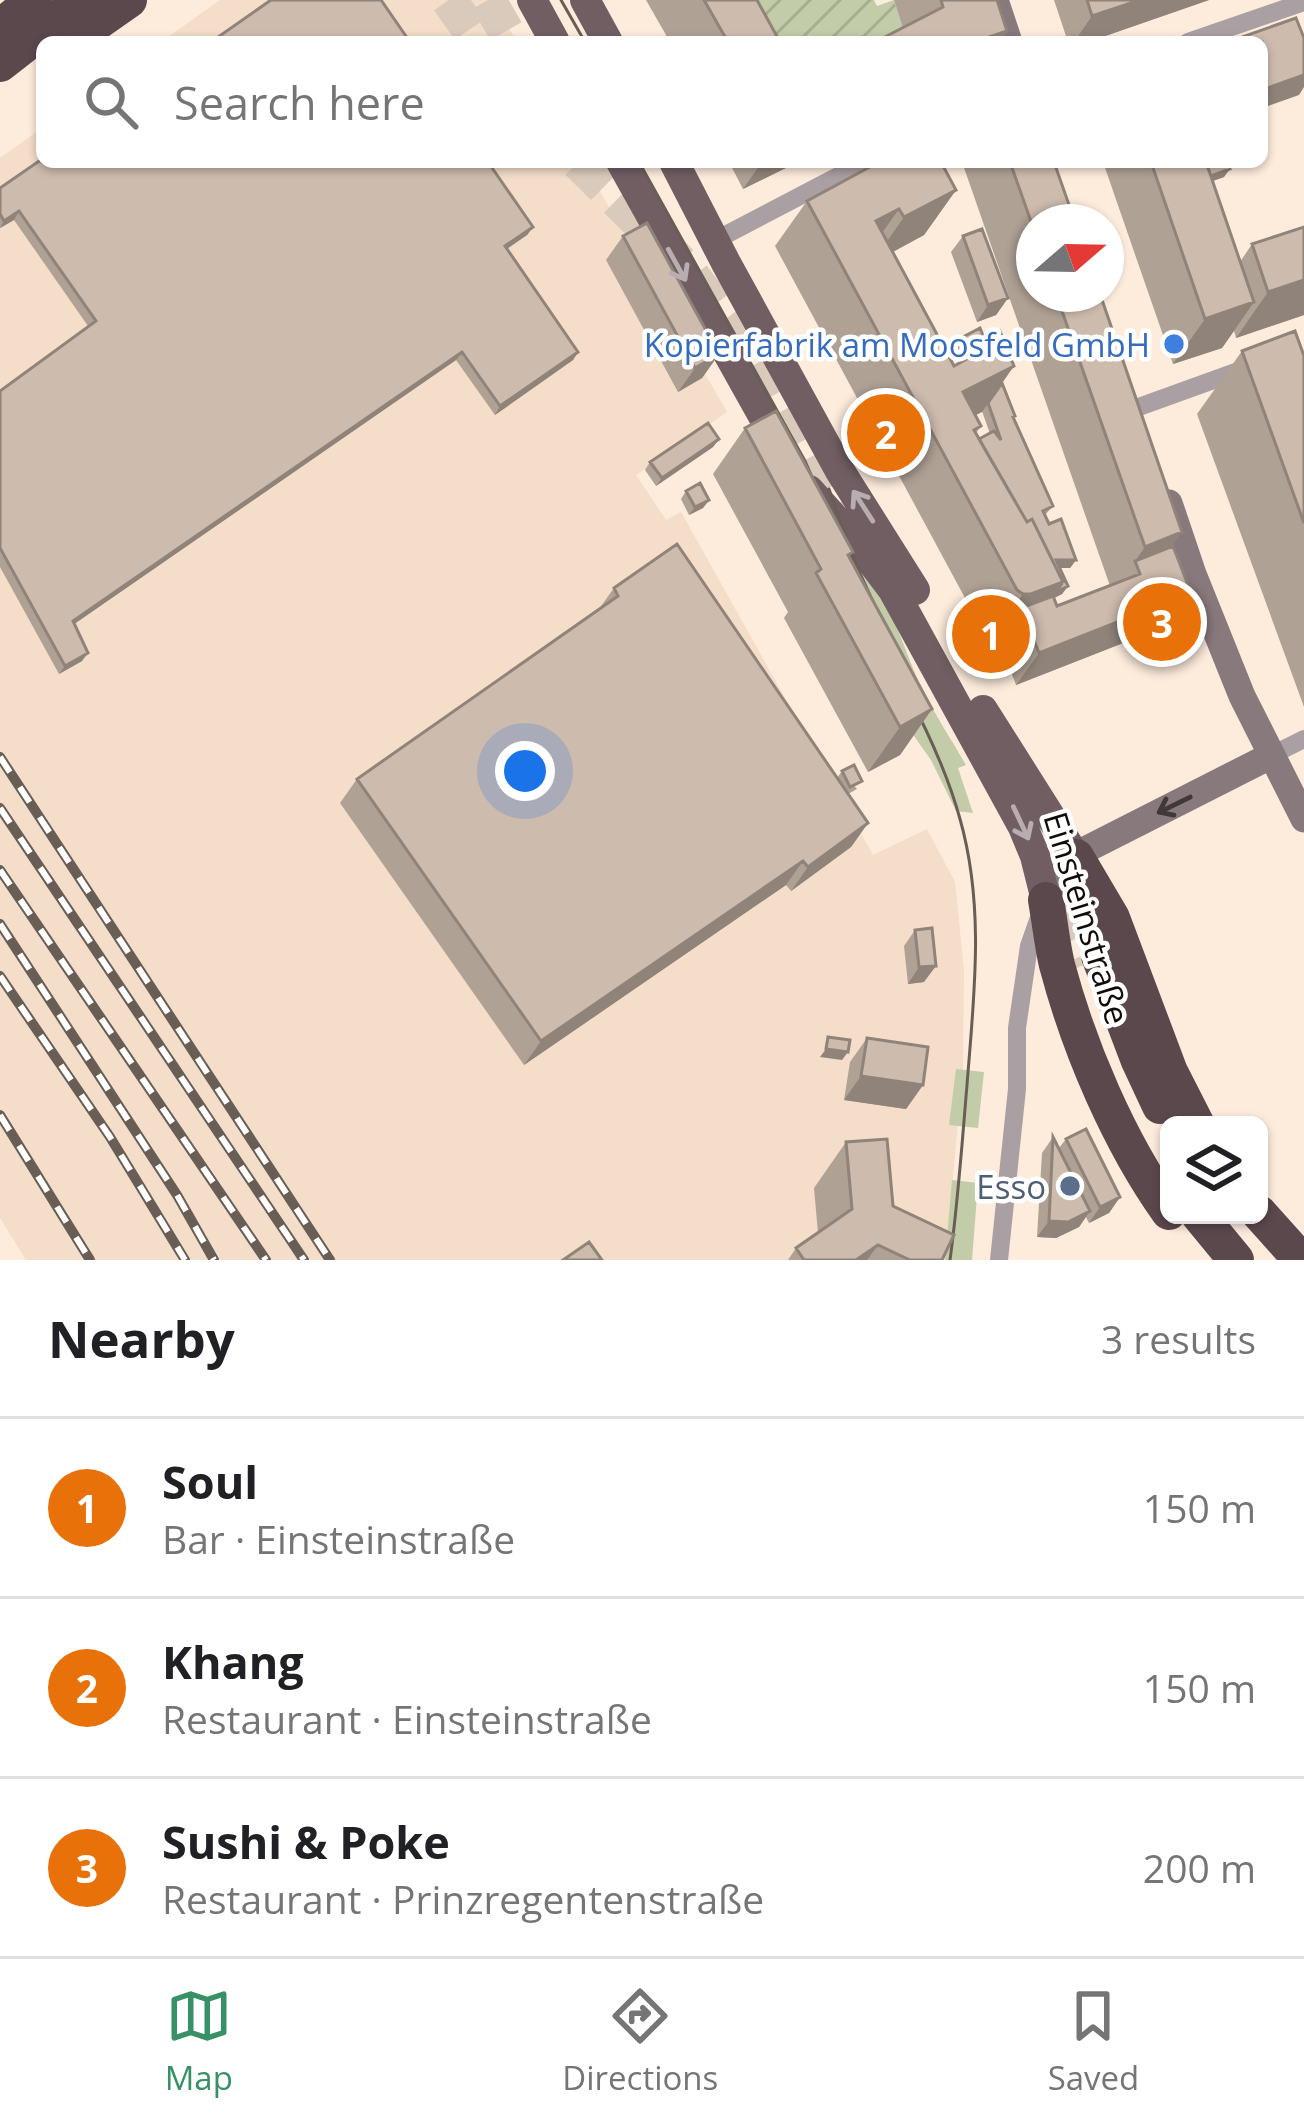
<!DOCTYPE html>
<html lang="en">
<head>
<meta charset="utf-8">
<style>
  body { margin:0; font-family:"Open Sans",sans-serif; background:#f2f2f2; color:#202124 }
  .controls { position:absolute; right:36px; bottom:36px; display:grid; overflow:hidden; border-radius:18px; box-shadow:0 3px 9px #0004 }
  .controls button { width:108px; height:108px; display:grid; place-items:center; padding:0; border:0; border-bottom:3px solid #e0e0e0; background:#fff; color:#202124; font:60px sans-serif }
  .compass { position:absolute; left:1016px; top:204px; width:108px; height:108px; border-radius:50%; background:#fff; box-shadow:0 3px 9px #0004; rotate:70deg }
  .you { position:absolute; left:525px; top:771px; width:42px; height:42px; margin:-30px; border:9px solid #fff; border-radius:50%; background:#1a73e8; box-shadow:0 0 0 18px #1a73e833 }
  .badge { display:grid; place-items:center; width:78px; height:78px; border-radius:50%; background:#389166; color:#fff; font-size:39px; font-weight:700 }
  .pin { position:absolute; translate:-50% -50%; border:6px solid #fff; box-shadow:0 3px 12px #0006 }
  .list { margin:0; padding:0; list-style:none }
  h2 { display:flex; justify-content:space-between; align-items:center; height:156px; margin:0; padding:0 48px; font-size:51px }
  h2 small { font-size:39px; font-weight:400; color:#757577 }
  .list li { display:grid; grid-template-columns:78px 1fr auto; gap:36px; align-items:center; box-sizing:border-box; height:180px; padding:0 48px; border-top:3px solid #e0e0e0 }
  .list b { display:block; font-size:45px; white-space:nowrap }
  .list p { margin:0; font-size:39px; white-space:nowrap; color:#757577 }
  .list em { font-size:39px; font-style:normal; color:#757577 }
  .icon { flex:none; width:66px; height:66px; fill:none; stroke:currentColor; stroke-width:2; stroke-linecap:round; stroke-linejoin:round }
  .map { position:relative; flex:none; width:1304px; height:1260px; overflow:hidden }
  .search { position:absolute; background:#fff; box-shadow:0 3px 9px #0004; left:36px; right:36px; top:36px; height:132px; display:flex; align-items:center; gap:30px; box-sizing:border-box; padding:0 42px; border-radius:18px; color:#757577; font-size:45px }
  .sheet { height:696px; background:#fff }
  nav { display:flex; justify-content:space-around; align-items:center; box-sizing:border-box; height:168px; border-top:3px solid #e0e0e0; background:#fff; font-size:33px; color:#757577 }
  nav a { display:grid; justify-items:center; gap:6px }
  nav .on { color:#389166 }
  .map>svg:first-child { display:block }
  .built { fill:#f4ddc9 }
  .grass { fill:#c2cca9 }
  .garden { fill:url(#garden-furrows) }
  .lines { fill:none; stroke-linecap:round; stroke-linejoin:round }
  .highway-tunnel { stroke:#dacabc; stroke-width:36; stroke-dasharray:36 18; stroke-linecap:butt }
  .street { stroke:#aa9fa2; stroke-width:18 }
  .secondary { stroke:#88797d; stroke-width:27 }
  .primary { stroke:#705e63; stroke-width:30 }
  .highway { stroke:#5b484d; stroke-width:36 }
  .tram { stroke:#695e56; stroke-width:3 }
  .rail-casing { stroke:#695e56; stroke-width:10 }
  .rail { stroke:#fff; stroke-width:6; stroke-dasharray:18; stroke-linecap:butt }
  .wall { fill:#b0a195; fill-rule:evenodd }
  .shaded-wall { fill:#908379 }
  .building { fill:#cdbbad; stroke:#908379; stroke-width:3 }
  .oneway { stroke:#b8aeb1 }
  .oneway2 { stroke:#413837 }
  .shop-dot { fill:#3f7fe0; stroke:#fff; stroke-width:4.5 }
  .service-dot { fill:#5c6f8a; stroke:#fff; stroke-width:4.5 }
  .labels { text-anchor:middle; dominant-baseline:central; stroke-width:9; stroke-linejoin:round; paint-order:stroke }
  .shop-label { font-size:33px; fill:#366cbe; stroke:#fff; text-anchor:end }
  .street-label { font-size:33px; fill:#120c08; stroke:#fff }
  .service-label { font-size:33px; fill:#4e5e75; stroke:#fff; text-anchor:end }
</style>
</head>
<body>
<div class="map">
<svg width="1304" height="1260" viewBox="0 0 1304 1260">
  <defs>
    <pattern id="garden-furrows" width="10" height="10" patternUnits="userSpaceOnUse" patternTransform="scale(3)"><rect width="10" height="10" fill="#c2cca9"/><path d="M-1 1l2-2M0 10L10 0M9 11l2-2" fill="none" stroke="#a6ae90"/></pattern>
  </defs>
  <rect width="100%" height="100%" fill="#fdebdc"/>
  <path class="built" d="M 220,0 L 493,0 L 517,42 L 161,42 Z
    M 42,128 L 42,162 L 583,162 L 727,412 L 636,475 L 666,520 L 681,512 L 873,855 L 927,829 L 955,882 L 964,971 L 963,1070 L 945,1260 L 26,1260 L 0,1218 L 0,158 Z"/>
  <path class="grass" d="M 852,563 C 892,593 901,646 922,688 C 935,715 951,739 966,765 L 958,768 L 973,813 L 956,811 L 931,760 L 902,719 Z
    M 956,1069 L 984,1072 L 978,1128 L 949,1125 Z
    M 952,1180 L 978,1183 L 972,1260 L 945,1260 Z"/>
  <path class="garden" d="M 734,0 L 874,0 L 877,6 L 894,0 L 908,42 L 749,42 Z"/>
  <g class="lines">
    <path class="highway-tunnel" d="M 449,0 L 478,42
      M 488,0 L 512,42
      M 578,162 L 685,267 L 733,329 L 840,519
      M 1054,909 L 1079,967"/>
    <path class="street" d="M 1188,42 L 1304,2
      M 714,241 L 865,162
      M 1136,408 L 1244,369
      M 1272,755 L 1304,739
      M 999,1260 L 1017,1089 L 1017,1028 L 1029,946 L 1042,909"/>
    <path class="secondary" d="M 995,0 L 1009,42
      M 1169,503 L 1193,574 L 1242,696 L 1304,819
      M 1046,900 L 1066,868 L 1085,850 L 1272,755"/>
    <path class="primary" d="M 532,0 L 555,42
      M 585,0 L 608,42
      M 621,162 L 782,450
      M 674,162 L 726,263 L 840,471 L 915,590
      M 809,490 L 862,549 L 893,590 L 1023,827 L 1035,856 L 1046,900
      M 983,710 L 1076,857"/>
    <path class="highway" d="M 0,27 L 34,0
      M 69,42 L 129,0
      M 0,64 L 82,0
      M 1076,857 L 1112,918 L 1170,1072 L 1197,1125
      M 1046,900 C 1050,922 1052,944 1057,965 C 1079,1048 1119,1142 1169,1212
      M 1099,956 L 1139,1061 L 1160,1106
      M 1259,1213 L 1301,1260
      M 1199,1215 L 1236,1260"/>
    <path class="tram" d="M 561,0 L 585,42
      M 639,162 L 805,461 L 827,511
      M 829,489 L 853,558 L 875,606
      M 907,692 C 928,732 948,775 960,819 C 985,907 974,996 967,1085 C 962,1144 958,1202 950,1260"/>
    <defs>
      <path id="rail" d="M 0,757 L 330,1260
        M 0,808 L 304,1260
        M 0,870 L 266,1260
        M 0,924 L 177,1195 L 214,1260
        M 0,976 L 110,1137 L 185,1260
        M 0,1115 L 90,1260"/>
    </defs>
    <use href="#rail" class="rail-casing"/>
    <use href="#rail" class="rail"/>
  </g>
  <path class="wall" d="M 646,0 L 757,0 L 780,42 L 670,42 Z
    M 894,0 L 997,0 L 1007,31 L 999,42 L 875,42 L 903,28 Z
    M 1054,0 L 1209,0 L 1088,42 L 1068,42 Z
    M 729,162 L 798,162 L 743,189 Z
    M 962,162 L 1054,162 L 1034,222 L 1034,294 L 1100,294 L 1173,546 L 1191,593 L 1169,625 L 1016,685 L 999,640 L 991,640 L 985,635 L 775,246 L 807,201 L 956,190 L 924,235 L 893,252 L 954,366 L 963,361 L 957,345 L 963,337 L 980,328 L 1002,383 L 1013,418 L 1053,506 L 1045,515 L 1076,560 L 1070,568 L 1060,568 L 1068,586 L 1062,594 L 1054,598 L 1057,606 L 1110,586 ZM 982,411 L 990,434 L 979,439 L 976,433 L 981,426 L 975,415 Z
    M 1103,162 L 1227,162 L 1224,177 L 1213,181 L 1240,262 L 1252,244 L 1304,227 L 1304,315 L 1236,338 L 1234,331 L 1222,348 L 1173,364 Z
    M 0,188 L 533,227 L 527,235 L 507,249 L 578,352 L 573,360 L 495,415 L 456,360 L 74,624 L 82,661 L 59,674 L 0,567 L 0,391 L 88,326 L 14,220 L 0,228 Z
    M 623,236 L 719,354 L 702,378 L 678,392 L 606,260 Z
    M 963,236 L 1008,298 L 996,315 L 977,322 L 951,252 Z
    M 1242,351 L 1304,356 L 1304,707 L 1197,414 Z
    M 745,428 L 850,557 L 932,709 L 900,755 L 868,772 L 784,618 L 788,612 L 713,474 Z
    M 719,439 L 713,447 L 656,486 L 645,470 L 650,462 Z
    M 686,491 L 709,500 L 703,508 L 689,515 L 681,499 Z
    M 614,588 L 837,778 L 842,771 L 857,789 L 848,794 L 868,823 L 851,847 L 791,891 L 786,885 L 524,1065 L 340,803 L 357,779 L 599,609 Z
    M 915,930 L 924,982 L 908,984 L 904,946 Z
    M 867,1038 L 923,1085 L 906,1109 L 844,1100 L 850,1062 Z
    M 1053,1137 L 1059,1148 L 1066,1139 L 1120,1197 L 1109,1213 L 1089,1223 L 1086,1217 L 1079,1227 L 1056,1238 L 1037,1237 L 1042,1153 Z
    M 846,1142 L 893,1206 L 942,1260 L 788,1260 L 796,1248 L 818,1233 L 814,1188 Z"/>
  <path class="shaded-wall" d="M 1140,0 L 1209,0 L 1088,42 L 1074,42 L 1092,16 Z
    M 1007,31 L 999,42 L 975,42 Z
    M 1304,75 L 1304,87 L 1299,95 L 1262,108 L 1262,90 Z
    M 762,162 L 798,162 L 743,189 Z
    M 1230,169 L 1224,177 L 1204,184 L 1210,176 Z
    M 956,190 L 924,235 L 872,263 L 904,217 Z
    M 899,209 L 867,254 L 876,221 Z
    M 19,211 L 14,220 L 0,228 L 4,221 Z
    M 533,227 L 527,235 L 499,254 L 505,246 Z
    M 1304,280 L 1304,315 L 1236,338 L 1268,292 Z
    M 1008,298 L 996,315 L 977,322 L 988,305 Z
    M 1254,302 L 1222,348 L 1173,364 L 1205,319 Z
    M 462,352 L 456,360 L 67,629 L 73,621 Z
    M 578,352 L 573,360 L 495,415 L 500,406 Z
    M 719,354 L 702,378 L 678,392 L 695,368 Z
    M 1014,366 L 982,412 L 934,436 L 963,392 Z
    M 719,439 L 713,447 L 656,486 L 662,478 Z
    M 709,500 L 703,508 L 689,515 L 695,507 Z
    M 1182,532 L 1150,578 L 1140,574 L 1135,561 L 1145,547 Z
    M 1056,560 L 1076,560 L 1070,568 L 1051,568 Z
    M 1063,582 L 1068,586 L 1062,594 L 1050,600 L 1021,608 L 999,640 L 991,640 L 1023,594 Z
    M 1191,593 L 1169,625 L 1016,685 L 1039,653 Z
    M 88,653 L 82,661 L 59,674 L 65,666 Z
    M 932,709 L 900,755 L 868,772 L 900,727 Z
    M 868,823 L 851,847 L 791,891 L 808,867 Z
    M 803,861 L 786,885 L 524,1065 L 541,1041 Z
    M 936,966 L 924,982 L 908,984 L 919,967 Z
    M 826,1049 L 848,1052 L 842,1060 L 820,1057 Z
    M 861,1076 L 923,1085 L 906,1109 L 844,1100 Z
    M 1120,1197 L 1109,1213 L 1089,1223 L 1100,1207 Z
    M 1090,1211 L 1079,1227 L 1056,1238 L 1037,1237 L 1049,1221 Z
    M 878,1245 L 867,1260 L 856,1260 Z"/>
  <path class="building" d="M 271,0 L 381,0 L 410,42 L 211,42 Z
    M 704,0 L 757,0 L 780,42 L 728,42 Z
    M 941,0 L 997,0 L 1007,31 L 975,42 L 875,42 L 943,7 Z
    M 1087,0 L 1140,0 L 1092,16 Z
    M 1296,18 L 1304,38 L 1304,75 L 1262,90 L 1262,42 L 1228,42 Z
    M 42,159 L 42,162 L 488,162 L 533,227 L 505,246 L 578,352 L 500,406 L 462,352 L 73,621 L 88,653 L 65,666 L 0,548 L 0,391 L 96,321 L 19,211 L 4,221 L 0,214 L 0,188 Z
    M 879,162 L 941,162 L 956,190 L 904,217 L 899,209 L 876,221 L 954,366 L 981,351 L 977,342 L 1000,331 L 1014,366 L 963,392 L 981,426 L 974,430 L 1027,522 L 1032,519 L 1063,582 L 1031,594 L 1023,594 L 1017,590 L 807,201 Z
    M 1010,162 L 1054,162 L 1075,222 L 1034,222 L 1034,230 Z
    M 1151,162 L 1206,162 L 1254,302 L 1205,319 Z
    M 1206,162 L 1227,162 L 1230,169 L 1211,176 Z
    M 647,223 L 719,354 L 695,368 L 623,236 Z
    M 1304,227 L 1304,280 L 1268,292 L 1252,244 Z
    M 982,229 L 1008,298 L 988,305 L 963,236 Z
    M 1056,294 L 1100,294 L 1182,532 L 1145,547 Z
    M 980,328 L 984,338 L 977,342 L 969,353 L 963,337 Z
    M 1295,331 L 1304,356 L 1304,523 L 1242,351 Z
    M 1002,383 L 1015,416 L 1013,417 L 1053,506 L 1043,511 L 1049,524 L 1061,519 L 1076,560 L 1056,560 L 1068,586 L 1056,592 L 1063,582 L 1032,519 L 1027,522 L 979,439 L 994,431 L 1001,440 L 988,403 Z
    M 776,411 L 853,552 L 848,555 L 932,709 L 900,727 L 816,573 L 821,569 L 745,428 Z
    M 708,423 L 719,439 L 662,478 L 650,462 Z
    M 700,483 L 709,500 L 695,507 L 686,491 Z
    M 677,544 L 868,823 L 808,867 L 803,861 L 541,1041 L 357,779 L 618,596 L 614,588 Z
    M 1173,546 L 1191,593 L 1039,653 L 1021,608 L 1053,596 L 1057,606 L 1140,574 L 1135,561 Z
    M 854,765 L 862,781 L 850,787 L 842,771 Z
    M 932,928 L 936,966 L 919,967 L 915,930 Z
    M 828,1037 L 850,1040 L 848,1052 L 826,1049 Z
    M 867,1038 L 928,1047 L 923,1085 L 861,1076 Z
    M 1086,1129 L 1120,1197 L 1100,1207 L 1066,1139 Z
    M 1053,1137 L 1090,1211 L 1068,1222 L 1049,1221 Z
    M 887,1139 L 893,1206 L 954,1235 L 942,1260 L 910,1260 L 878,1245 L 856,1260 L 804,1260 L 796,1248 L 852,1209 L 846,1142 Z
    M 589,1242 L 602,1260 L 563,1260 Z"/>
  <defs><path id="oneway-shaft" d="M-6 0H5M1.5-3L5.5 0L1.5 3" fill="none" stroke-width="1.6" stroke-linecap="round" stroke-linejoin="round" transform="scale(3)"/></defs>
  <g class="oneway">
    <use href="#oneway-shaft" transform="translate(677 265) rotate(61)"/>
    <use href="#oneway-shaft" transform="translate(863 506) rotate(-123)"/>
    <use href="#oneway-shaft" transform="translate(1021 823) rotate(65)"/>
  </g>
  <use class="oneway2" href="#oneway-shaft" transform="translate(1174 805) rotate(154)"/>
  <circle class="shop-dot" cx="1174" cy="344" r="12"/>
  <circle class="service-dot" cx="1070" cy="1186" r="12"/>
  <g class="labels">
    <g class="shop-label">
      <text x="1150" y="344">Kopierfabrik am Moosfeld GmbH</text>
    </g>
    <g class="street-label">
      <text transform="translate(1087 918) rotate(73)">Einsteinstraße</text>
    </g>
    <g class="service-label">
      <text x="1046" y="1186">Esso</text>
    </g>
  </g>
</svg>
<div class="controls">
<button><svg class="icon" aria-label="layers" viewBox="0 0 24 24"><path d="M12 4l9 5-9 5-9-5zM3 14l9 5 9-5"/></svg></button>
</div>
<svg class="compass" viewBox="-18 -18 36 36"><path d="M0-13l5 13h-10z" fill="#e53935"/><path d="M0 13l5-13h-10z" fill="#757577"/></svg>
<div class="you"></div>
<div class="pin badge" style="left:991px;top:634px;background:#e8710a">1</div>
<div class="pin badge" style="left:886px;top:433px;background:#e8710a">2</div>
<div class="pin badge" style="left:1162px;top:622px;background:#e8710a">3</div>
<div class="search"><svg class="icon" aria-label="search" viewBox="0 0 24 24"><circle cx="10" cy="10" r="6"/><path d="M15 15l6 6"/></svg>Search here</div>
</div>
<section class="sheet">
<h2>Nearby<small>3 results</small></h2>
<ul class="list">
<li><span class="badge" style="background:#e8710a">1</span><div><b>Soul</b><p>Bar · Einsteinstraße</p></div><em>150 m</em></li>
<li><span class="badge" style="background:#e8710a">2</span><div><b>Khang</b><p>Restaurant · Einsteinstraße</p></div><em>150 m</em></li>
<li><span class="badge" style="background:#e8710a">3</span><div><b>Sushi &amp; Poke</b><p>Restaurant · Prinzregentenstraße</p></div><em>200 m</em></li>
</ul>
</section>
<nav>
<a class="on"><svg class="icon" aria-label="map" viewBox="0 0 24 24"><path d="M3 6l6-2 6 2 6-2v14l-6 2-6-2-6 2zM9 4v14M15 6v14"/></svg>Map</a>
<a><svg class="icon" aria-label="directions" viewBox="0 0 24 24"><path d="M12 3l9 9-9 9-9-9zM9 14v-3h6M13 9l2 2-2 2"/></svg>Directions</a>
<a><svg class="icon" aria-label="saved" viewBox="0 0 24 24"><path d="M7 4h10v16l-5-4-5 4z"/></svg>Saved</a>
</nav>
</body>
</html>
